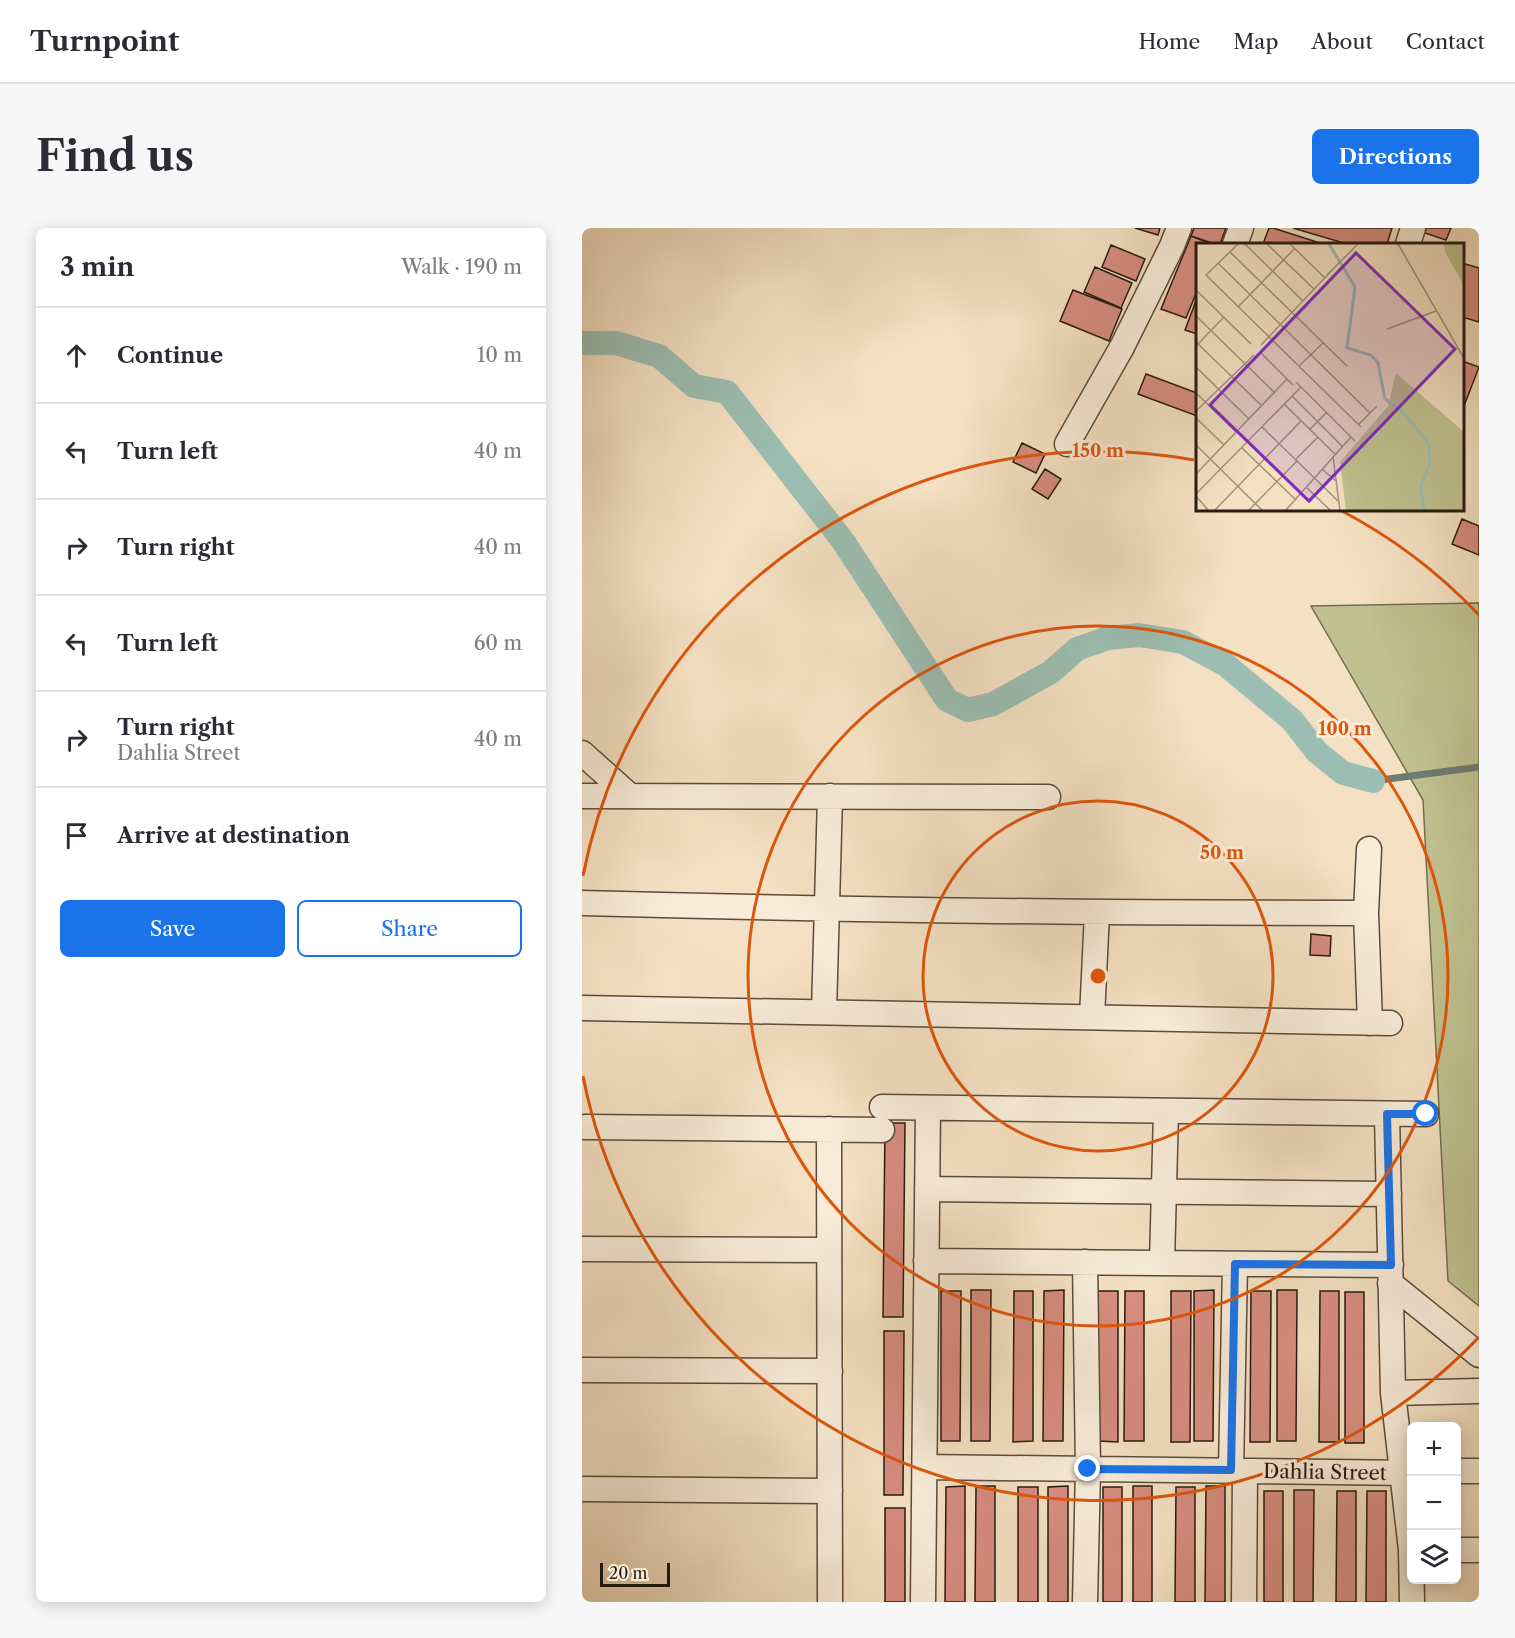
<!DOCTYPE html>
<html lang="en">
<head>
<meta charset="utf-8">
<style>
  body { margin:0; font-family:"Libre Caslon Text",serif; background:#f7f7f7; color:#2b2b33 }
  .controls { position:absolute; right:18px; bottom:18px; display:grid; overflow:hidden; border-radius:9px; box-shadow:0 3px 15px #0003 }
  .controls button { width:54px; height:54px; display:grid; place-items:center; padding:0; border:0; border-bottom:2px solid #e1e1e2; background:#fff; color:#2b2b33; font:30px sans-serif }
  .scale { position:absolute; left:18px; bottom:15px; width:70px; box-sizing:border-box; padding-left:6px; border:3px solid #271a0f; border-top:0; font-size:16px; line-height:21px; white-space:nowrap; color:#271a0f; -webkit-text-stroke:4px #f8ecd8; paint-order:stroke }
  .stop { position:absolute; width:18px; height:18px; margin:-14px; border:4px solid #1a73e8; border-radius:50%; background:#fff }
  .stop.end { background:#1a73e8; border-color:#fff; box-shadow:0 2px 6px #0008 }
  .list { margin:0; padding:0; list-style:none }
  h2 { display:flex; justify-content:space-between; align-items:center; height:78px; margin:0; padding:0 24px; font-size:26px }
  h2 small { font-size:20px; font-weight:400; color:#7c7c81 }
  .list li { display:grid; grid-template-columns:39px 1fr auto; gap:18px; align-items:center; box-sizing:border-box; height:96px; padding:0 24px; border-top:2px solid #e1e1e2 }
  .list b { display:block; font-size:22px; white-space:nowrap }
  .list p { margin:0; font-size:20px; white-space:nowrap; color:#7c7c81 }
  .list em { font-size:20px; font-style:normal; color:#7c7c81 }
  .actions { display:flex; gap:12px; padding:18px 24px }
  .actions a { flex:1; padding:14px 0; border:2px solid #1a73e8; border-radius:9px; text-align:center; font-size:21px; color:#1a73e8 }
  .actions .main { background:#1a73e8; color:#fff }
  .icon { flex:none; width:33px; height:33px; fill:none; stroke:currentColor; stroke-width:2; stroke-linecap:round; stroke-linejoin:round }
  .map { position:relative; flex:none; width:897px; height:1374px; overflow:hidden; border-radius:9px }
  header { display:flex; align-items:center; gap:36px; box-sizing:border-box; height:84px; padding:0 30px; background:#fff; border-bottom:2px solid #e1e1e2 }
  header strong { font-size:28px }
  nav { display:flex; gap:33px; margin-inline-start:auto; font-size:21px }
  .intro { display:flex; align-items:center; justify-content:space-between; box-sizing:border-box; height:144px; padding:0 36px }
  h1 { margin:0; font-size:42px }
  .button { padding:15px 27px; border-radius:9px; background:#1a73e8; color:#fff; font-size:21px; font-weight:700 }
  main { display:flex; gap:36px; padding:0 36px }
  aside { flex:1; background:#fff; border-radius:9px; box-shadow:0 3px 15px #0003 }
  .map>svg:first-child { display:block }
  .green { fill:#c0c190; stroke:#746e50; stroke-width:1.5 }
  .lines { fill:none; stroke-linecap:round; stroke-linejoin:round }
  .stream { stroke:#6d7c71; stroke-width:7 }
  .canal { stroke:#9cbeb2; stroke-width:24 }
  .building { fill:#d68c80; stroke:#271a0f; stroke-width:1.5 }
  .minor-casing { stroke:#5a4c3c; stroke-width:27 }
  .minor { stroke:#f8ecd8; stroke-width:24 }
  .route { stroke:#1a73e8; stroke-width:8 }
  .ring { fill:none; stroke:#de560c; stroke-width:3 }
  .labels { text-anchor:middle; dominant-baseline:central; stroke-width:6; stroke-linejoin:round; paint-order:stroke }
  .street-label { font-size:20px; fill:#271a0f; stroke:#f8ecd8 }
  .inset-river { fill:none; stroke:#9cbeb2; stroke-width:3 }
  .inset-road { fill:none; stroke:#a2917b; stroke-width:1.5 }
  .view { fill:#7b2cbf; fill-opacity:0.15; stroke:#7b2cbf; stroke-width:3 }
  .inset-edge { fill:none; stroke:#271a0f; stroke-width:3 }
  .centre { fill:#de560c; stroke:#f8ecd8; stroke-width:3 }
  .ring-label { font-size:18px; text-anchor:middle; font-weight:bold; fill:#de560c; stroke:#f8ecd8; stroke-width:6; stroke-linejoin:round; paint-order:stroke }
</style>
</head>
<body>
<header>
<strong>Turnpoint</strong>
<nav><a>Home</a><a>Map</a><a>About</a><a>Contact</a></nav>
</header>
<div class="intro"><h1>Find us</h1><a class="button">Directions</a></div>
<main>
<aside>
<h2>3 min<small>Walk · 190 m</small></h2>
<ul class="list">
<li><svg class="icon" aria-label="ahead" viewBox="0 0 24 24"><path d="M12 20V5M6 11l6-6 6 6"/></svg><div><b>Continue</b></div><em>10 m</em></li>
<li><svg class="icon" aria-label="left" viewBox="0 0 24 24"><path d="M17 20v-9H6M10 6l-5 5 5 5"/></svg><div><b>Turn left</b></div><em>40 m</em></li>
<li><svg class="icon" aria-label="right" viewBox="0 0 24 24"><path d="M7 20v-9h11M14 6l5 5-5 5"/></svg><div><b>Turn right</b></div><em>40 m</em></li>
<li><svg class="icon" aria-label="left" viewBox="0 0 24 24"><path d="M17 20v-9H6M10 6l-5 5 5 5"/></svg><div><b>Turn left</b></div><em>60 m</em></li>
<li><svg class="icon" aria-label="right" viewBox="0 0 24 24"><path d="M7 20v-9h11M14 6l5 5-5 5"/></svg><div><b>Turn right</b><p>Dahlia Street</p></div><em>40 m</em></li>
<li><svg class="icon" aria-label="arrive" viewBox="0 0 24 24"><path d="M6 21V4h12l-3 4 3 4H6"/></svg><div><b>Arrive at destination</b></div></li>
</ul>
<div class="actions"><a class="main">Save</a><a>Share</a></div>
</aside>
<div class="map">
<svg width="897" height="1374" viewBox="0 0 897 1374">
  <rect width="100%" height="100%" fill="#f4e1c3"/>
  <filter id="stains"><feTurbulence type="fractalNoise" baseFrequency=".00333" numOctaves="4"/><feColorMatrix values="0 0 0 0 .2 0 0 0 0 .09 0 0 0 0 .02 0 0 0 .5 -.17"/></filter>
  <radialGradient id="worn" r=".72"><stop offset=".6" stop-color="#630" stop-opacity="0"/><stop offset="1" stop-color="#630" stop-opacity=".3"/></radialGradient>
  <path class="green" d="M 897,375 L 897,1078 L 866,1053 L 841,572 L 729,378 Z"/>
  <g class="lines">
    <path class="stream" d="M 791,553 L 897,539"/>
    <path class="canal" d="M 0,115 L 34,115 L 77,128 L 112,158 L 145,164 L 261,313 L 365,472 L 386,482 L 411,476 L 469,444 L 495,421 L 526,410 L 557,407 L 601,414 L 644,437 L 710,492 L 735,524 L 761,545 L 791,553"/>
  </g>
  <path class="building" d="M 553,0 L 578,0 L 576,7 Z
    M 612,0 L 644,0 L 638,16 L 633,16 L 609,8 Z
    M 687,0 L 691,0 L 741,16 L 681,16 Z
    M 711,0 L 810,0 L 805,16 L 765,16 Z
    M 844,0 L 869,0 L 864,12 L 843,5 Z
    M 609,8 L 630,16 L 615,16 L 615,63 L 604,90 L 579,81 Z
    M 529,17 L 563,31 L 554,53 L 520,39 Z
    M 880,35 L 897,40 L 897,94 L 880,89 Z
    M 513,39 L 550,55 L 539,80 L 502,64 Z
    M 491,62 L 540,81 L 527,113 L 478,93 Z
    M 615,70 L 615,106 L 603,102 Z
    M 880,133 L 897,139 L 882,178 L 880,177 Z
    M 564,146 L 615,165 L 615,188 L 556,166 Z
    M 440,215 L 463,226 L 454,245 L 431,234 Z
    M 463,241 L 479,251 L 466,271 L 450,261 Z
    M 880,291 L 897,298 L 897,327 L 870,316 Z
    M 729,706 L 749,708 L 748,728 L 728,727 Z
    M 303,895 L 323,895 L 321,1089 L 301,1089 Z
    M 389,1062 L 409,1062 L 408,1213 L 389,1213 Z
    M 482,1062 L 481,1213 L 461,1213 L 462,1063 Z
    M 632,1062 L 631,1213 L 612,1213 L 612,1063 Z
    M 695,1062 L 715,1062 L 714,1213 L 695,1213 Z
    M 359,1063 L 379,1063 L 378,1213 L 359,1213 Z
    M 432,1063 L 451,1063 L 451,1213 L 431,1214 Z
    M 516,1063 L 536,1063 L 536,1214 L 516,1213 Z
    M 543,1063 L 562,1063 L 562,1213 L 542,1213 Z
    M 589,1063 L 609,1063 L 608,1214 L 589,1214 Z
    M 669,1063 L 689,1063 L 688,1214 L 668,1214 Z
    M 738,1063 L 757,1063 L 757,1214 L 737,1214 Z
    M 763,1064 L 782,1064 L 782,1215 L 763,1215 Z
    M 302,1103 L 322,1103 L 321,1267 L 302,1267 Z
    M 383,1258 L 383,1374 L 363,1374 L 364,1259 Z
    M 394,1258 L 413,1258 L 413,1374 L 393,1374 Z
    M 486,1258 L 486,1374 L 466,1374 L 466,1259 Z
    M 551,1258 L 570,1258 L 570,1374 L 551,1374 Z
    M 624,1258 L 643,1258 L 643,1374 L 623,1374 Z
    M 436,1259 L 456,1259 L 456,1374 L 436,1374 Z
    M 521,1259 L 540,1259 L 540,1374 L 521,1374 Z
    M 594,1259 L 613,1259 L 613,1374 L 593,1374 Z
    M 712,1262 L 732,1262 L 731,1374 L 712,1374 Z
    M 682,1263 L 701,1263 L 701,1374 L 682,1374 Z
    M 755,1263 L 774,1263 L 774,1374 L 754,1374 Z
    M 785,1263 L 804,1263 L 804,1374 L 784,1374 Z
    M 303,1280 L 323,1280 L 323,1374 L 303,1374 Z"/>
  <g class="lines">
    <defs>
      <path id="minor" d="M 653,16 L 659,0
        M 826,16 L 831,0
        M 485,216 L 540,119 L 590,18 L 597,0
        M 0,525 L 48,568
        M 0,568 L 466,569
        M 787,621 L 784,685 L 788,795
        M 0,675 C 261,682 523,685 784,685
        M 0,780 L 808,795
        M 242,784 L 248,568
        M 510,789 L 515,685
        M 300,879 L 844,886
        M 805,886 L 811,1165 L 829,1322 L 830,1374
        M 3,899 L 300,902
        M 247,901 L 248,1374
        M 345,961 L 807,966
        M 0,1021 L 247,1022
        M 344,1033 L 809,1037
        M 503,1034 L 506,1241 L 503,1374
        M 580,1035 L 584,883
        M 808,1055 L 897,1127
        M 0,1142 L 248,1143
        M 811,1165 L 897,1163
        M 343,1239 L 830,1245
        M 649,1242 L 653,1036
        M 874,1243 L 897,1243
        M 0,1261 L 248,1263
        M 874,1322 L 897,1322
        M 341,1374 L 346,880
        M 662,1374 L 663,1243"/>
    </defs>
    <use href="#minor" class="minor-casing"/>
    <use href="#minor" class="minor"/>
  </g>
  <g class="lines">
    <path class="route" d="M 506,1241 L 649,1242 L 653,1036 L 809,1037 L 805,886 L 844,886"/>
  </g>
  <g class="ring">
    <circle cx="516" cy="748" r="175"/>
    <circle cx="516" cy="748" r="350"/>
    <path d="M897 1109A525 525 0 0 1 1 848M1 648A525 525 0 0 1 612 232M758 282A525 525 0 0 1 897 387"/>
  </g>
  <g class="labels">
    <g class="street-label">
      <text transform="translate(743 1244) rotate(1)">Dahlia Street</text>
    </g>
  </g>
  <g transform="translate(614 15)">
    <rect width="268" height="268" fill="#f4e1c3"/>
    <path d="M 248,1 L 268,1 L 268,43 L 249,9 ZM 200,130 L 268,189 L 268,268 L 150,268 L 144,219 L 192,163 Z" fill="#c0c190"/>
    <path class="inset-river" d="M 133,1 L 159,44 L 151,105 L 175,112 L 182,120 L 189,156M 189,156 L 208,170 L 233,201 L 234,220 L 225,244 L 228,268"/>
    <path class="inset-road" d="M 42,1 L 10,32 L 165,184M 49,1 L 107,58M 71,1 L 118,46M 94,1 L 129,35M 202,1 L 269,117M 34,9 L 151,123M 22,20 L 174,170M 131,32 L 162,1M 0,47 L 55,101M 42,64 L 99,5M 0,73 L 79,150M 191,86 L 240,68M 0,99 L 66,163M 65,102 L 141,22M 0,103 L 28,74M 65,110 L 97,142M 103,123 L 127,100M 0,124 L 53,176M 100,139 L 159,198M 0,150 L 40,189M 96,153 L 146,203M 88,161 L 139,211M 0,168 L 58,112M 0,175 L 28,202M 162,182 L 181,163M 66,184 L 142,258M 114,186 L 130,170M 0,202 L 67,268M 46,205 L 100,257M 137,213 L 144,268M 99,217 L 122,194M 126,226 L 140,238M 0,231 L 91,136M 111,245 L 135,268M 0,251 L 105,144M 0,253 L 13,268M 18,268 L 105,178M 52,268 L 101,218M 89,268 L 155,194"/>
    <path class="view" d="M 160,10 L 259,106 L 113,258 L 14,162 Z"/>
    <rect width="268" height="268" class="inset-edge"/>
  </g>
  <circle cx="516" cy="748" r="9" class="centre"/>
  <g class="ring-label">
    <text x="516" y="229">150 m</text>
    <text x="763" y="507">100 m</text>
    <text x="640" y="631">50 m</text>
  </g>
  <rect width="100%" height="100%" filter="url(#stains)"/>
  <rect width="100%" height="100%" fill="url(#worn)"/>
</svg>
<div class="controls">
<button>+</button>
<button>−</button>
<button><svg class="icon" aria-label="layers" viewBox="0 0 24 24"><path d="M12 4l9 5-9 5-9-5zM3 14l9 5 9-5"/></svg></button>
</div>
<div class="scale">20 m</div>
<div class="stop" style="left:844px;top:886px"></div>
<div class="stop end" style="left:506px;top:1241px"></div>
</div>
</main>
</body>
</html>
